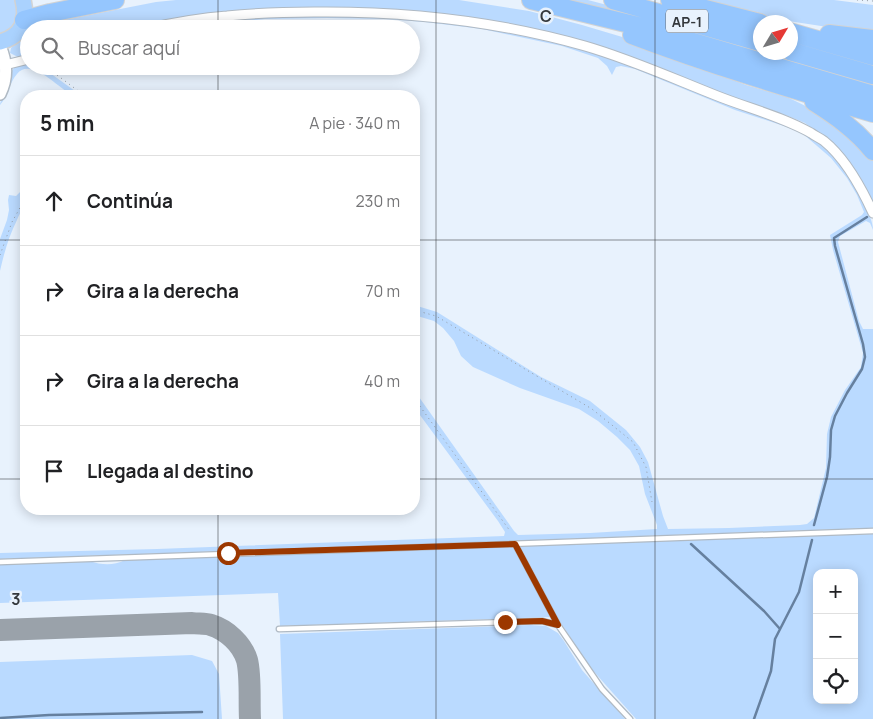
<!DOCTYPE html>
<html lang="es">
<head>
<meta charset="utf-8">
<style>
  body { margin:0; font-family:Manrope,sans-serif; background:#f6f6f6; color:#202124 }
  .controls { position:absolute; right:15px; bottom:15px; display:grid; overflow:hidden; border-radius:10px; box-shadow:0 2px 12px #0003 }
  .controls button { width:45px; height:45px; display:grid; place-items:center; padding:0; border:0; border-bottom:1px solid #e0e0e0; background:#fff; color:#202124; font:25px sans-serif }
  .compass { position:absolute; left:753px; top:15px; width:45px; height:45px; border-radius:50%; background:#fff; box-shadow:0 2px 12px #0003; rotate:52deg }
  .stop { position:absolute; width:15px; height:15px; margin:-11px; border:4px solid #9c3800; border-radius:50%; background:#fff }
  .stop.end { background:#9c3800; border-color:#fff; box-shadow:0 1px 5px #0008 }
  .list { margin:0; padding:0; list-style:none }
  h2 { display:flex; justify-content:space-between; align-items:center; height:65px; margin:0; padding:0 20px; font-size:21px }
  h2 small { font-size:16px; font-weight:400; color:#757577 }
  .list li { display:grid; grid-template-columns:32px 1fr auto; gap:15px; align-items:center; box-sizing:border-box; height:90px; padding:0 20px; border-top:1px solid #e0e0e0 }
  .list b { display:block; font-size:19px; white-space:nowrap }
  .list em { font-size:16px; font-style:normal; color:#757577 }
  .icon { flex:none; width:28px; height:28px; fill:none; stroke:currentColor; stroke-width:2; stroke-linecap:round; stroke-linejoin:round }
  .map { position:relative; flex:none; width:873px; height:719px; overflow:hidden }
  .search { position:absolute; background:#fff; box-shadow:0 2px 12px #0003; left:20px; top:20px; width:400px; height:55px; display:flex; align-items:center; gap:12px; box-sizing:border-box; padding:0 18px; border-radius:28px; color:#757577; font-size:19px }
  .panel { position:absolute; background:#fff; box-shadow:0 2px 12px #0003; left:20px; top:90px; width:400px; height:425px; border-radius:20px }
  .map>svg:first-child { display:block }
  .green { fill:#badaff; fill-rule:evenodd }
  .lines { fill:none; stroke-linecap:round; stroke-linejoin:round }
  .stream { stroke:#66809f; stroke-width:2.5 }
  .taxiway { stroke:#9aa2aa; stroke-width:22 }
  .service-casing { stroke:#b0bac4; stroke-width:7 }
  .minor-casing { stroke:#b0bac4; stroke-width:11 }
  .tertiary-casing { stroke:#b0bac4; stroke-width:14 }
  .trunk-casing { stroke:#d2d3d4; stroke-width:18 }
  .motorway-casing { stroke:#d2d3d4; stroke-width:20 }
  .path { stroke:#9299a1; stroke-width:1; stroke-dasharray:1 4; stroke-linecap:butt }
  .service { stroke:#fff; stroke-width:4.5 }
  .minor { stroke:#fff; stroke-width:9 }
  .tertiary { stroke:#fff; stroke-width:11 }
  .trunk { stroke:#aad2fe; stroke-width:15 }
  .motorway { stroke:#95c6fe; stroke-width:18 }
  .route { stroke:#9c3800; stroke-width:6 }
  .grid { fill:none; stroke:#34383c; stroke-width:1; stroke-opacity:0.55 }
  .labels { text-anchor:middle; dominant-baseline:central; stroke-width:5; stroke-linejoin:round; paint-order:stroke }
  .shield { fill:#e8f2fd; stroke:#6a7076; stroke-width:1 }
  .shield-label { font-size:14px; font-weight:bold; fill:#34383c }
  .grid-label { font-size:16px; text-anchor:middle; font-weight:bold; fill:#34383c; stroke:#e8f2fd; stroke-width:5; stroke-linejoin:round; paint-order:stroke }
</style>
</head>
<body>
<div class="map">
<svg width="873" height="719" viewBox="0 0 873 719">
  <rect width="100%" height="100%" fill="#e8f2fd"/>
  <path class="green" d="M 0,0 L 17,0 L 20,12 L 14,29 L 0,36 Z
    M 176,0 L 459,0 L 529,11 L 582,25 L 629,39 L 746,85 L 787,97 L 822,114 L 867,151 L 873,161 L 873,207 L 822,136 L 805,123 L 788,116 L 751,105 L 607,49 L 430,13 L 381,9 L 337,8 L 144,26 L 130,29 L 32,29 L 64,20 L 156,2 Z
    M 559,0 L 588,0 L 656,18 L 760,48 L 760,52 L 775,53 L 873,81 L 873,88 Z
    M 697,0 L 834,0 L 873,5 L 873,30 L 834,28 L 782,20 Z
    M 336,15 L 432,20 L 522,34 L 587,50 L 625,63 L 794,126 C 800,130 808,134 814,139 C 836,156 852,179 864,204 C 868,213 873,221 873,230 L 870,223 L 866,221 L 840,236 L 838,242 L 859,321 L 863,329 L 873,329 L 873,528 L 0,559 L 0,553 L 157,549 L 504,536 L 505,532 L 498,521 L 414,407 L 414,390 L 514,531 L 518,535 L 590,533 L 657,529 L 657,525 L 645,494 L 639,466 L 630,450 L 617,437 L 598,421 L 579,409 L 520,388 L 473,367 L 461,356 L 454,341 L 443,328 L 434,321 L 414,315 L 414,305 L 437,312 L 541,377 L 590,401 L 626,430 L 640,447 L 648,462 L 663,516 L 668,529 L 729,528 L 800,525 L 807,524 L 814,518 L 826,468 L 827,434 L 831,417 L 845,390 L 861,367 L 863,353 L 833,250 L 830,235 L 862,215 L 864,212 L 857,195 L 847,178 L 831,158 L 802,133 L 784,126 L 735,110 L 635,69 L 621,66 L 616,67 L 612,75 L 607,66 L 598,58 L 562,46 L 482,29 L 425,22 L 386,19 L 327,18 L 265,19 L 231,23 L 223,28 L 215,26 L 191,29 L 165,29 L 227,20 L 277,16 Z
    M 29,31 L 29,54 L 18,57 L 10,53 L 11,48 L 22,39 Z
    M 24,63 L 29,63 L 29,66 L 40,66 L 43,68 L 82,96 C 79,96 76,96 74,96 C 60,90 31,56 17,74 C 9,83 8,96 0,105 C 0,102 11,71 13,69 C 16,66 20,65 24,63 Z
    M 26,186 L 26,191 L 23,196 L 26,198 C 26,206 20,212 17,220 C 9,236 4,253 0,271 L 0,239 L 7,220 L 9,210 L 8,200 L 9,195 L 16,196 Z
    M 873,534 L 873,719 L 636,719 L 588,665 L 565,629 L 560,622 L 520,546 ZM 817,573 L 854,573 L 854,700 L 817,700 Z
    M 511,546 L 517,551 L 552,617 L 280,626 L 278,593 L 0,603 L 0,564 L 89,561 C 102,565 113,566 125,560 Z
    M 530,625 L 546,626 L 558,633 L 564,641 L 582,670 L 625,719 L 283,719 L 280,634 Z
    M 192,655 L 212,661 L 219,674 L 222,719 L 0,719 L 0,662 Z"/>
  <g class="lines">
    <path class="stream" d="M 814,525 L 827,477 L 830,457 L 831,430 L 835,416 L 847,393 L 862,369 L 865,357 L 863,344 L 835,246 L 834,238 L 867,217
      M 691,544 L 764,611 L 780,629
      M 0,718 L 49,715 L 202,712
      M 754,719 L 771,671 L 775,639 L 799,592 L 812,540"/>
    <path class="taxiway" d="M 0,630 L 192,623 C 198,624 205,623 211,625 C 227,630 242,644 247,660 C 251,675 249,702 250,719"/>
    <defs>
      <path id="service" d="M 515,544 L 558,625
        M 0,562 L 873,531
        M 279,629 L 542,621 L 558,625 L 602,689 L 630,719"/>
      <path id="minor" d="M 145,29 C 172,23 200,18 227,16 C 256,13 285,12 314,12 C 406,11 497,21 585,46 C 630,59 672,78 715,95 C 747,108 781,116 811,133 C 815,136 820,138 824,141 C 845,158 862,189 873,213
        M 5,65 L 29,59"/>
      <path id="tertiary" d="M 0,46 C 7,62 8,78 0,94"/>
      <path id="trunk" d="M 0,42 C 22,36 28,21 23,0"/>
      <path id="motorway" d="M 531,0 L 642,27 L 873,95
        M 613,0 L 760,42
        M 670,0 L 760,23
        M 24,20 L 50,13 L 115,0
        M 790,32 L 873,56
        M 829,34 L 873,39
        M 632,35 C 711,65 792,89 873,113
        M 790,51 L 873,75
        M 814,102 C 836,116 856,130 873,151"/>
    </defs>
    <use href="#service" class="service-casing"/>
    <use href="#minor" class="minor-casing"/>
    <use href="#tertiary" class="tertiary-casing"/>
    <use href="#trunk" class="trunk-casing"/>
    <use href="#motorway" class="motorway-casing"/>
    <path class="path" d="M 857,0 L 873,1
      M 45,66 L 85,96
      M 0,255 L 12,222 L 26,197
      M 414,310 L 436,316 L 592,409 L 633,442 L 646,467 L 652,502
      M 414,398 L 510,531"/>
    <use href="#service" class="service"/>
    <use href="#minor" class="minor"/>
    <use href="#tertiary" class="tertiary"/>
    <use href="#trunk" class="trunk"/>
    <use href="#motorway" class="motorway"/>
  </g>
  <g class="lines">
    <path class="route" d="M 228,553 L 515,544 L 558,625 L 542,621 L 505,622"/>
  </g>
  <path class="grid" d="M 218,0 L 218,29M 436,0 L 436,719M 655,0 L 655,719M 218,66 L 218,96M 0,240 L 26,240M 414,240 L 873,240M 0,479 L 26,479M 414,479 L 873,479M 218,509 L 218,719"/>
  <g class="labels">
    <rect class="shield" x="666" y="9.5" width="42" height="23" rx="4"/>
    <g class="shield-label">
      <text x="687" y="21">AP-1</text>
    </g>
  </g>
  <g class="grid-label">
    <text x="546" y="22">C</text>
    <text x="16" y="605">3</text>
  </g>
</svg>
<div class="controls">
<button>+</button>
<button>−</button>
<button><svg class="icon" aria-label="locate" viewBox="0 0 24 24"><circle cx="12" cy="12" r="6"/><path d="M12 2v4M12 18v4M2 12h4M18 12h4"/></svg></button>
</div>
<svg class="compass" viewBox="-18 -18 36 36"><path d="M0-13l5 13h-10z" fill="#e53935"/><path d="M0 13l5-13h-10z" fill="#757577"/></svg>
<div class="stop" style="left:228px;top:553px"></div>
<div class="stop end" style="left:505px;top:622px"></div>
<div class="search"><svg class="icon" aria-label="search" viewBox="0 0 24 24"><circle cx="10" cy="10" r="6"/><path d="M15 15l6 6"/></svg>Buscar aquí</div>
<section class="panel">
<h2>5 min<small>A pie · 340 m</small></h2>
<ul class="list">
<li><svg class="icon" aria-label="ahead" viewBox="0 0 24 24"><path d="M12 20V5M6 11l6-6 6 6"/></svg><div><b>Continúa</b></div><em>230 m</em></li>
<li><svg class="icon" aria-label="right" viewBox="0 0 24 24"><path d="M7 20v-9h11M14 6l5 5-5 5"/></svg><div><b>Gira a la derecha</b></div><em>70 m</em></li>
<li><svg class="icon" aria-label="right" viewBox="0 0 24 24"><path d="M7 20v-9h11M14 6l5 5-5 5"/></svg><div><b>Gira a la derecha</b></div><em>40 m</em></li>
<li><svg class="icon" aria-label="arrive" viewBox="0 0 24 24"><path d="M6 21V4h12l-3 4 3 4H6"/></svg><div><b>Llegada al destino</b></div></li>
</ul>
</section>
</div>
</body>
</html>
